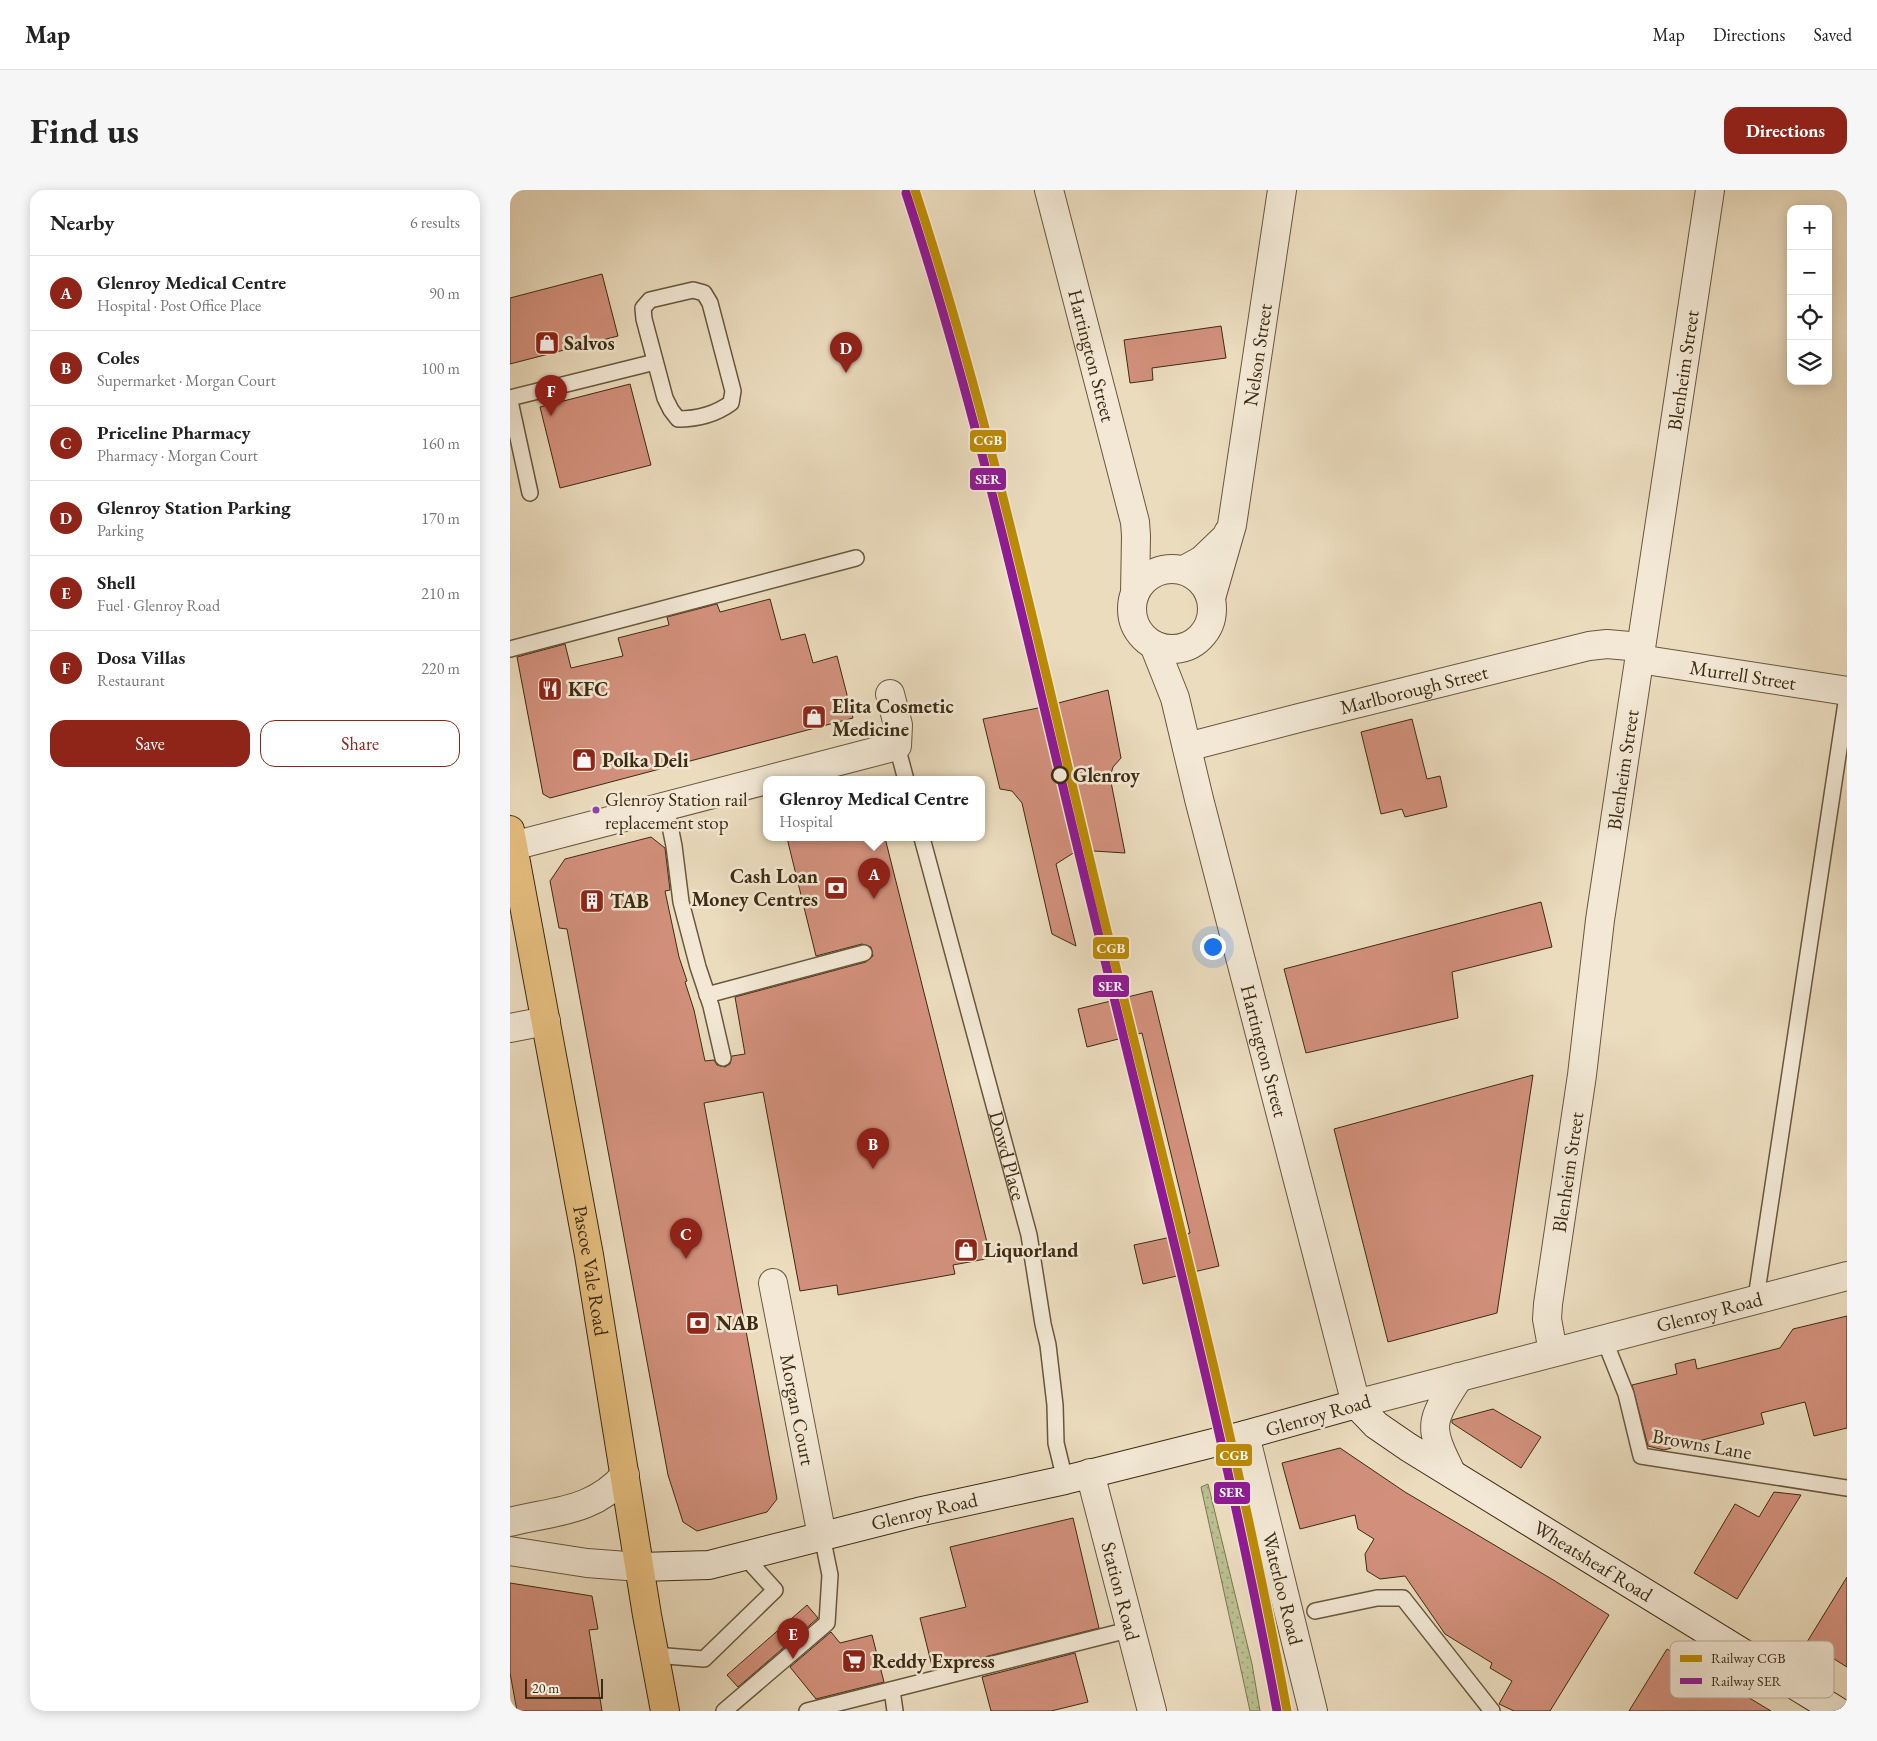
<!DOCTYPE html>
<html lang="en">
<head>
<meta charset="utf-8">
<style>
  body { margin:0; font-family:"EB Garamond",serif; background:#f6f6f6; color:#222 }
  .controls { position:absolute; right:15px; top:15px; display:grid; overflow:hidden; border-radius:10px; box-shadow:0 2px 12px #0003 }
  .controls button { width:45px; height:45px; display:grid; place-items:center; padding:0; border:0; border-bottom:1px solid #e0e0e0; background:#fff; color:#222; font:25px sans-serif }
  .scale { position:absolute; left:15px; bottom:12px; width:78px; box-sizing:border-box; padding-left:5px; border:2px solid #3d2b11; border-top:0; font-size:14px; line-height:18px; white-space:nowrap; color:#3d2b11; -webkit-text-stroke:4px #f2e8d5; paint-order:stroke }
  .you { position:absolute; left:702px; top:756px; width:18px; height:18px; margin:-12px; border:4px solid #fff; border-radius:50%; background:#1a73e8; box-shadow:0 0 0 8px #1a73e833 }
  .badge { display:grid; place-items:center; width:32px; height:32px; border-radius:50%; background:#8f2418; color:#fff; font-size:16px; font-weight:700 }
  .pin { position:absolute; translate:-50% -41px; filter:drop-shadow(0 1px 2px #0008) }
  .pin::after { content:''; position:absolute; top:26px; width:18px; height:15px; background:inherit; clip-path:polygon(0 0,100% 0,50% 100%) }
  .popup { position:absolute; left:253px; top:586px; width:222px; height:65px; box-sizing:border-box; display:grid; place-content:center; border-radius:10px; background:#fff; filter:drop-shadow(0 1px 4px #0005); font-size:16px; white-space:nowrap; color:#767676 }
  .popup b { font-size:19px; color:#222 }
  .popup::after { content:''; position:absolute; left:50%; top:100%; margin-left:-10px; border:10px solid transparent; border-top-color:#fff }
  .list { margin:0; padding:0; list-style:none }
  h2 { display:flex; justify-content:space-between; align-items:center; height:65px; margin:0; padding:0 20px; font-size:21px }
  h2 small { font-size:16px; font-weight:400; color:#767676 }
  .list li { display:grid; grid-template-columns:32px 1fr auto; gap:15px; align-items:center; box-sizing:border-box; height:75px; padding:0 20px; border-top:1px solid #e0e0e0 }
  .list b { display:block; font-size:19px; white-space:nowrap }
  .list p { margin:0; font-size:16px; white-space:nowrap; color:#767676 }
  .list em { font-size:16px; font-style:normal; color:#767676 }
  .actions { display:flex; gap:10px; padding:15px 20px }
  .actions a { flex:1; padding:11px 0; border:1px solid #8f2418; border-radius:15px; text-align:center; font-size:18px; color:#8f2418 }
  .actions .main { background:#8f2418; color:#fff }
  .icon { flex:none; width:28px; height:28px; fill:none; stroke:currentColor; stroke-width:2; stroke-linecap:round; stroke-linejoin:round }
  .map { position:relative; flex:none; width:1337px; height:1521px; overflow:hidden; border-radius:15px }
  header { display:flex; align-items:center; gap:30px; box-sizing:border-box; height:70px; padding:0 25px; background:#fff; border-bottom:1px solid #e0e0e0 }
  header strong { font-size:24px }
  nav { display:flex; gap:28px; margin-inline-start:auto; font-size:18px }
  .intro { display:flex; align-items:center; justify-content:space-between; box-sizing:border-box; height:120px; padding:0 30px }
  h1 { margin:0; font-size:35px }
  .button { padding:12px 22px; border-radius:15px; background:#8f2418; color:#fff; font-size:18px; font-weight:700 }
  main { display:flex; gap:30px; padding:0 30px }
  aside { flex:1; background:#fff; border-radius:15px; box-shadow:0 2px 12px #0003 }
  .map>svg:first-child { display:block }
  .grass { fill:url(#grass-dots); stroke:#7c7650 }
  .building { fill:#d2907c; stroke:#3d2b11 }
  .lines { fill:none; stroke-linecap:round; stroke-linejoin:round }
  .service-casing { stroke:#68573c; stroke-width:18 }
  .minor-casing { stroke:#68573c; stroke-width:30 }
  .tertiary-casing { stroke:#68573c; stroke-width:30 }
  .secondary-casing { stroke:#3d2b11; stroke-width:30 }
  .primary-casing { stroke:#3d2b11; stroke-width:30 }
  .service { stroke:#f2e8d5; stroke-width:15 }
  .minor { stroke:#f2e8d5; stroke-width:28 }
  .tertiary { stroke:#f2e8d5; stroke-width:28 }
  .secondary { stroke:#f2e8d5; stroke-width:28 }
  .primary { stroke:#e6be7f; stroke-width:28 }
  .rail-1-casing { stroke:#f2e8d5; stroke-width:12 }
  .rail-2-casing { stroke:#f2e8d5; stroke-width:12 }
  .rail-1 { stroke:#bb8b06; stroke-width:9 }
  .rail-2 { stroke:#8f1a95; stroke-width:9 }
  .stop-dot { fill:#f2e8d5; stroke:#3d2b11; stroke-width:2.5 }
  .bus-dot { fill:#8e44ad; stroke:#f2e8d5; stroke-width:2 }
  .labels { text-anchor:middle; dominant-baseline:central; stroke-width:5; stroke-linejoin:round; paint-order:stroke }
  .bus-label { font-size:19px; fill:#3d2b11; stroke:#f2e8d5; text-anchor:start }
  .poi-label { font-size:20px; font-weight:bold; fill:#3d2b11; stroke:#f2e8d5; text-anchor:start }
  .street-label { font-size:20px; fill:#3d2b11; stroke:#f2e8d5 }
  .stop-label { font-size:20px; font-weight:bold; fill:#3d2b11; stroke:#f2e8d5; text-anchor:start }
  .key { fill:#f2e8d5; stroke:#bcaf9a; stroke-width:1 }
  .key-label { font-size:14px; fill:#3d2b11 }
  .line-badge { stroke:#f2e8d5; stroke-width:2 }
  .badge-label { font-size:14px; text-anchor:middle; font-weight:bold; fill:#fff }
</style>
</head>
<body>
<header>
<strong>Map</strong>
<nav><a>Map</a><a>Directions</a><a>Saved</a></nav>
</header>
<div class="intro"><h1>Find us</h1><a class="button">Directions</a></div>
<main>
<aside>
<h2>Nearby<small>6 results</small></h2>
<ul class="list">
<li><span class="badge">A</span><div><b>Glenroy Medical Centre</b><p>Hospital · Post Office Place</p></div><em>90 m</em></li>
<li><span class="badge">B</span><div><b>Coles</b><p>Supermarket · Morgan Court</p></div><em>100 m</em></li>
<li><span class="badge">C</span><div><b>Priceline Pharmacy</b><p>Pharmacy · Morgan Court</p></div><em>160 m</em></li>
<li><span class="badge">D</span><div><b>Glenroy Station Parking</b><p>Parking</p></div><em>170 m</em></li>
<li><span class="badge">E</span><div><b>Shell</b><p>Fuel · Glenroy Road</p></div><em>210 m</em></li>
<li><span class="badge">F</span><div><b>Dosa Villas</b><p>Restaurant</p></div><em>220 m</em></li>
</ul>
<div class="actions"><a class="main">Save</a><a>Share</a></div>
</aside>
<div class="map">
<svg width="1337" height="1521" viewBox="0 0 1337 1521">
  <defs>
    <pattern id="grass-dots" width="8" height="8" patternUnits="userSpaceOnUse" patternTransform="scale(1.25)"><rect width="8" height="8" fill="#bac090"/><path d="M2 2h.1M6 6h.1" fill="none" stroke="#989c74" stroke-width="1.8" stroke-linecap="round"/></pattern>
  </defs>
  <rect width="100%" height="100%" fill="#ebdcbe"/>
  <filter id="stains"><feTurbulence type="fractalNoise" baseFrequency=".004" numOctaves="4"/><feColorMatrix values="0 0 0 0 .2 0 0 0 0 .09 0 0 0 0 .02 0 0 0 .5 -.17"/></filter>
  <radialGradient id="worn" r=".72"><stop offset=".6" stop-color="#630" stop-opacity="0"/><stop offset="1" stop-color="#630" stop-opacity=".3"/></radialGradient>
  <path class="grass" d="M 698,1294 L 742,1474 L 750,1521 L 740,1521 L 691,1297 Z"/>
  <path class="building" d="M 92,84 L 108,146 L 0,174 L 0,108 Z
    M 711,136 L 716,168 L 642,178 L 643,190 L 620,193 L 614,150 Z
    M 120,194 L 141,275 L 50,298 L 30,217 Z
    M 260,409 L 271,450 L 295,444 L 303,473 L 327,466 L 343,528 L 40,608 L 33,604 L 7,467 L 55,454 L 61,478 L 113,466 L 108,448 L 159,435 L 157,427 L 207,414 L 210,422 Z
    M 598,500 L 611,568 L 603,577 L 600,587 L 615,663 L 568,660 L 546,674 L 566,756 L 542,744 L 512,613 L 502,601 L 490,599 L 473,529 L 533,517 Z
    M 902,529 L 917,589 L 930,586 L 937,617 L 895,627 L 892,619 L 871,624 L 851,542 Z
    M 141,647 L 155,658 L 160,700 L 155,701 L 169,767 L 177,791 L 175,792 L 184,820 L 195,871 L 204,870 L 207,875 L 215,877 L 220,874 L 222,866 L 235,864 L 225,807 L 356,772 L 363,766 L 361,757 L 352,754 L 306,766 L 277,648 L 375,648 L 481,1068 L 443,1075 L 445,1084 L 328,1105 L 327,1095 L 290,1101 L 253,902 L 194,913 L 267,1309 L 257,1322 L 187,1341 L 173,1332 L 158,1285 L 57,739 L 49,738 L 40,691 L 55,669 Z
    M 1031,712 L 1042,757 L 942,782 L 948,828 L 796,863 L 774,779 Z
    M 642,801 L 709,1076 L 633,1094 L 624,1055 L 680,1043 L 632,843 L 577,857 L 568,819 Z
    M 1023,885 L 987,1123 L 878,1152 L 824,939 Z
    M 1337,1126 L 1337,1238 L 1304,1246 L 1295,1212 L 1251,1223 L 1254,1234 L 1154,1260 L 1138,1256 L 1122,1195 L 1167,1184 L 1165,1174 L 1185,1169 L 1187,1179 L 1270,1158 L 1283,1139 Z
    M 983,1219 L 1031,1247 L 1011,1278 L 942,1233 L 942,1230 Z
    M 830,1258 L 895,1302 L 1045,1391 L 1099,1425 L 1040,1521 L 1004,1521 L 989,1514 L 1002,1491 L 980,1478 L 982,1473 L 935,1444 L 895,1386 L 870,1389 L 857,1381 L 855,1364 L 864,1349 L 848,1339 L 845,1325 L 790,1339 L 772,1273 Z
    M 1264,1302 L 1291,1305 L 1227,1409 L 1184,1383 L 1225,1314 L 1249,1327 Z
    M 563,1328 L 589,1438 L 423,1480 L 410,1428 L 456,1417 L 440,1357 Z
    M 1337,1387 L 1337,1477 L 1297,1452 Z
    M 0,1393 L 82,1406 L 88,1439 L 79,1440 L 92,1521 L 7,1521 L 0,1483 Z
    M 297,1415 L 308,1428 L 228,1497 L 217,1485 Z
    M 321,1442 L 330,1453 L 362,1445 L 374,1492 L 306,1509 L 280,1477 Z
    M 1157,1459 L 1206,1488 L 1261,1521 L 1119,1521 Z
    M 565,1463 L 578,1512 L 541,1521 L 481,1521 L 472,1487 Z"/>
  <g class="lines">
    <defs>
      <g id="service">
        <path d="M 183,100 L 194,103 L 200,113 L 223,201 L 221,213 C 206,224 187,229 168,229 L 161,220 L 155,208 L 134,129 L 133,118 L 140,110 Z"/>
        <path d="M 0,208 L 145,172"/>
        <path d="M 0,211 L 20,303"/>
        <path d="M 0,459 L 346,368"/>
        <path d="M 387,556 L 396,590"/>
        <path d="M 156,616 L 164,656 L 171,712 L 188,777 L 201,816 L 213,868"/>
        <path id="s1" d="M 412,648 L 519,1045 L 533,1134 L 538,1155 L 545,1215 L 546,1253 L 555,1290"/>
        <path d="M 197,805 L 354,763"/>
        <path d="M 1246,1108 L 1337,506"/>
        <path d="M 1094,1149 L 1116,1204 L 1131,1266 L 1337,1298"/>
        <path d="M 805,1421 L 867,1408 L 893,1408 L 982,1521"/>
        <path d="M 144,1465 L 194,1469 L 265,1400 L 234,1366"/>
        <path d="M 382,1500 L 385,1521"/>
        <path d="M 214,1521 L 317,1433 L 320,1385 L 312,1346"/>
        <path d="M 297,1521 L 622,1439"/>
      </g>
      <g id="minor">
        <path d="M 674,380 L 692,370 L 717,346 L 718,343"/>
        <path id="s2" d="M 701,408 L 722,335 L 772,0"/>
        <path id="s3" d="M 1129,469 L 1337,501"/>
        <path id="s4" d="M 677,557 L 789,528 L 1079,456 L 1097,454 L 1131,457"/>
        <path d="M 3,656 L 387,556 L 388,535 L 380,504"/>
        <path d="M 0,838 L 36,831"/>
        <path id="s5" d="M 263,1093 L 312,1346"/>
        <path id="s6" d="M 1043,1162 L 1037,1129 L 1038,1114 L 1072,885 L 1090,730 L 1200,0"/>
        <path id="s7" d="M 735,1245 L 803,1521"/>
        <path id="s8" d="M 580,1283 L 642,1521"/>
      </g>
      <g id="tertiary">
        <path id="s9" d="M 539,0 L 625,332 L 626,346 L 625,403"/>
        <circle cx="662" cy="419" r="40"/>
        <path id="s10" d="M 644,455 L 665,508 L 689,609 L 846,1214 L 1337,1086"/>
        <path d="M 942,1284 C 917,1235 920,1232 949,1187"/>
        <path d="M 0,1332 C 43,1321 84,1322 115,1285"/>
        <path d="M 0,1361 L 77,1373 L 130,1377"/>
      </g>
      <g id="secondary">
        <path id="s11" d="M 130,1377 L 199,1375 L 408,1322 L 555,1290 L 735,1245 L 846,1214 L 866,1235 L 898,1257 L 1327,1521"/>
      </g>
      <g id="primary">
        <path id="s12" d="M 0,640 L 79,1065 L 137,1425 L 155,1521"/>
      </g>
    </defs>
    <use href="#service" class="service-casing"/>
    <use href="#minor" class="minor-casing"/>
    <use href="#tertiary" class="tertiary-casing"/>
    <use href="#secondary" class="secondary-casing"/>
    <use href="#primary" class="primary-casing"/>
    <use href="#service" class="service"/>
    <use href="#minor" class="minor"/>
    <use href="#tertiary" class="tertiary"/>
    <use href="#secondary" class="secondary"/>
    <use href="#primary" class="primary"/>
    <defs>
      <path id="rail-1" d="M 405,0 C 482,234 533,476 591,716 C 656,983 727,1250 777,1521"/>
      <path id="rail-2" d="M 396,3 C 473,237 523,478 582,717 C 646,984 717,1251 767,1521"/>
    </defs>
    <use href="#rail-1" class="rail-1-casing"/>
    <use href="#rail-2" class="rail-2-casing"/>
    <use href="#rail-1" class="rail-1"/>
    <use href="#rail-2" class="rail-2"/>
  </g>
  <defs>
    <symbol id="shop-square" viewBox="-11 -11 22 22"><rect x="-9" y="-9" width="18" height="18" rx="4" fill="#8f2418" stroke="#f2e8d5"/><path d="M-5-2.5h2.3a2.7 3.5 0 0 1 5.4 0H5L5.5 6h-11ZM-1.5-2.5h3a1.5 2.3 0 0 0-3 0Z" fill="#fff"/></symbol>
    <symbol id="restaurant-square" viewBox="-11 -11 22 22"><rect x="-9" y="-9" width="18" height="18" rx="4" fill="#8f2418" stroke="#f2e8d5"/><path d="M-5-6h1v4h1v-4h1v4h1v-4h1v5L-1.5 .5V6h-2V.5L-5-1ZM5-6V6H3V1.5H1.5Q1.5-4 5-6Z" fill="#fff"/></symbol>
    <symbol id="bank-square" viewBox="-11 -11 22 22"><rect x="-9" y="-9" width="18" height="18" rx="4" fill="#8f2418" stroke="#f2e8d5"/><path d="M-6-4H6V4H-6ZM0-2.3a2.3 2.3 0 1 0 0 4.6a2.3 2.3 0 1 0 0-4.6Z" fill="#fff"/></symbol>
    <symbol id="building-square" viewBox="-11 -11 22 22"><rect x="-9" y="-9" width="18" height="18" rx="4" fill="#8f2418" stroke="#f2e8d5"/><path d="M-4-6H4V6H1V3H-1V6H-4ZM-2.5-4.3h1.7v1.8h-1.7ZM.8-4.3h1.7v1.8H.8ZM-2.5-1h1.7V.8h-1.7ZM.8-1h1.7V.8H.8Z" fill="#fff"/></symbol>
    <symbol id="supermarket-square" viewBox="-11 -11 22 22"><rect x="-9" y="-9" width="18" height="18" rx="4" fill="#8f2418" stroke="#f2e8d5"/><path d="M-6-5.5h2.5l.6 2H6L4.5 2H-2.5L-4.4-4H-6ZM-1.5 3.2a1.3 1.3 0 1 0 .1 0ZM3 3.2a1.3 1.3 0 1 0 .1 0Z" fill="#fff"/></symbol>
  </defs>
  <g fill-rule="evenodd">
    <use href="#shop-square" x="23" y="139" width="28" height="28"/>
    <use href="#restaurant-square" x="26" y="485" width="28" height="28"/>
    <use href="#shop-square" x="290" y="513" width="28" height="28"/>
    <use href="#shop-square" x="60" y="556" width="28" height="28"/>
    <use href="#bank-square" x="312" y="684" width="28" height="28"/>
    <use href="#building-square" x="68" y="697" width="28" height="28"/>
    <use href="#shop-square" x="442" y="1046" width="28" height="28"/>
    <use href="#bank-square" x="174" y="1119" width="28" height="28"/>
    <use href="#supermarket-square" x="330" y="1457" width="28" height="28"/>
  </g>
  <circle class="stop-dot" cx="550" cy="585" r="8"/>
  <circle class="bus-dot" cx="86" cy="620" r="4.5"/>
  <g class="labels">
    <g class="bus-label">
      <text x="95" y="609">Glenroy Station rail<tspan x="95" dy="23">replacement stop</tspan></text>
    </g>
    <g class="poi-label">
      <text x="54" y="153">Salvos</text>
      <text x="58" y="499">KFC</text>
      <text x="322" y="516">Elita Cosmetic<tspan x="322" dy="23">Medicine</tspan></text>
      <text x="92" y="570">Polka Deli</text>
      <text x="308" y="686" text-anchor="end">Cash Loan<tspan x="308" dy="23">Money Centres</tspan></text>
      <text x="100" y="711">TAB</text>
      <text x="474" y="1060">Liquorland</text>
      <text x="206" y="1133">NAB</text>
      <text x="362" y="1471">Reddy Express</text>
    </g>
    <g class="street-label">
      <text stroke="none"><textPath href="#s2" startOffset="248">Nelson Street</textPath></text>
      <text stroke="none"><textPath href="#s9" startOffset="171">Hartington Street</textPath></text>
      <text stroke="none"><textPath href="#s6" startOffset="992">Blenheim Street</textPath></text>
      <text stroke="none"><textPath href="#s3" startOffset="105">Murrell Street</textPath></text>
      <text stroke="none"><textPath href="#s4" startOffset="234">Marlborough Street</textPath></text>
      <text stroke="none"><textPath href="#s6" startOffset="588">Blenheim Street</textPath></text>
      <text stroke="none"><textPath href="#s10" startOffset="421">Hartington Street</textPath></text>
      <text stroke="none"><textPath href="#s1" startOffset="329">Dowd Place</textPath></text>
      <text stroke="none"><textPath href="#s6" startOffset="182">Blenheim Street</textPath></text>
      <text stroke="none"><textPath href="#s12" startOffset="448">Pascoe Vale Road</textPath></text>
      <text stroke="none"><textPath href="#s10" startOffset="1151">Glenroy Road</textPath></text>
      <text stroke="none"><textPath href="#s5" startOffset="129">Morgan Court</textPath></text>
      <text transform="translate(808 1225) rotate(-16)">Glenroy Road</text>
      <text transform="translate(1192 1254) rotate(10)">Browns Lane</text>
      <text stroke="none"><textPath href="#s11" startOffset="291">Glenroy Road</textPath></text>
      <text stroke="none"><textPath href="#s11" startOffset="1021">Wheatsheaf Road</textPath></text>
      <text stroke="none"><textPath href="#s7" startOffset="158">Waterloo Road</textPath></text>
      <text stroke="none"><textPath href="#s8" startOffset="122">Station Road</textPath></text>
    </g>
    <g class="stop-label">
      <text x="563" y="585">Glenroy</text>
    </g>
  </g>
  <rect x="1160" y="1451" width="164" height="57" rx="8" class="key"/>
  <rect x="1170" y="1465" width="22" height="7" fill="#bb8b06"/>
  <rect x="1170" y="1488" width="22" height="6" fill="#8f1a95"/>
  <g class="key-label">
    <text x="1201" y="1473">Railway CGB</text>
    <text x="1201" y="1496">Railway SER</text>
  </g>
  <g class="line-badge">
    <rect x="459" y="239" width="38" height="24" rx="5" fill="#bb8b06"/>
    <rect x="459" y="277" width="38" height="24" rx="5" fill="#8f1a95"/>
    <rect x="582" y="746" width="38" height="24" rx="5" fill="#bb8b06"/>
    <rect x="582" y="784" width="38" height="24" rx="5" fill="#8f1a95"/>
    <rect x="705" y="1253" width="38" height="24" rx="5" fill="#bb8b06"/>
    <rect x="703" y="1291" width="38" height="24" rx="5" fill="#8f1a95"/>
  </g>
  <g class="badge-label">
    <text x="478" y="255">CGB</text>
    <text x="478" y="294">SER</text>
    <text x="601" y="763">CGB</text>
    <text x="601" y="801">SER</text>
    <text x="724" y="1270">CGB</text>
    <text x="722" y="1307">SER</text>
  </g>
  <rect width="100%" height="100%" filter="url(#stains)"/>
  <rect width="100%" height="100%" fill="url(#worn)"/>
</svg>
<div class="controls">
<button>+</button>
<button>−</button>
<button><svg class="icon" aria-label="locate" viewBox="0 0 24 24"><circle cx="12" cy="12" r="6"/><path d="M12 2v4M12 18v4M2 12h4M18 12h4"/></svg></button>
<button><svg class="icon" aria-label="layers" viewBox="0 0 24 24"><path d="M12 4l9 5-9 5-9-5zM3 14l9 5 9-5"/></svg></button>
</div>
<div class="scale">20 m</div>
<div class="you"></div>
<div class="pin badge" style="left:364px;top:709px">A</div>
<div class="popup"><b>Glenroy Medical Centre</b>Hospital</div>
<div class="pin badge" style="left:363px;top:979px">B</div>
<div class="pin badge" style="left:176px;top:1069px">C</div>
<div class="pin badge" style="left:336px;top:183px">D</div>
<div class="pin badge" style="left:283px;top:1469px">E</div>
<div class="pin badge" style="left:41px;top:226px">F</div>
</div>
</main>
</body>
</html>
